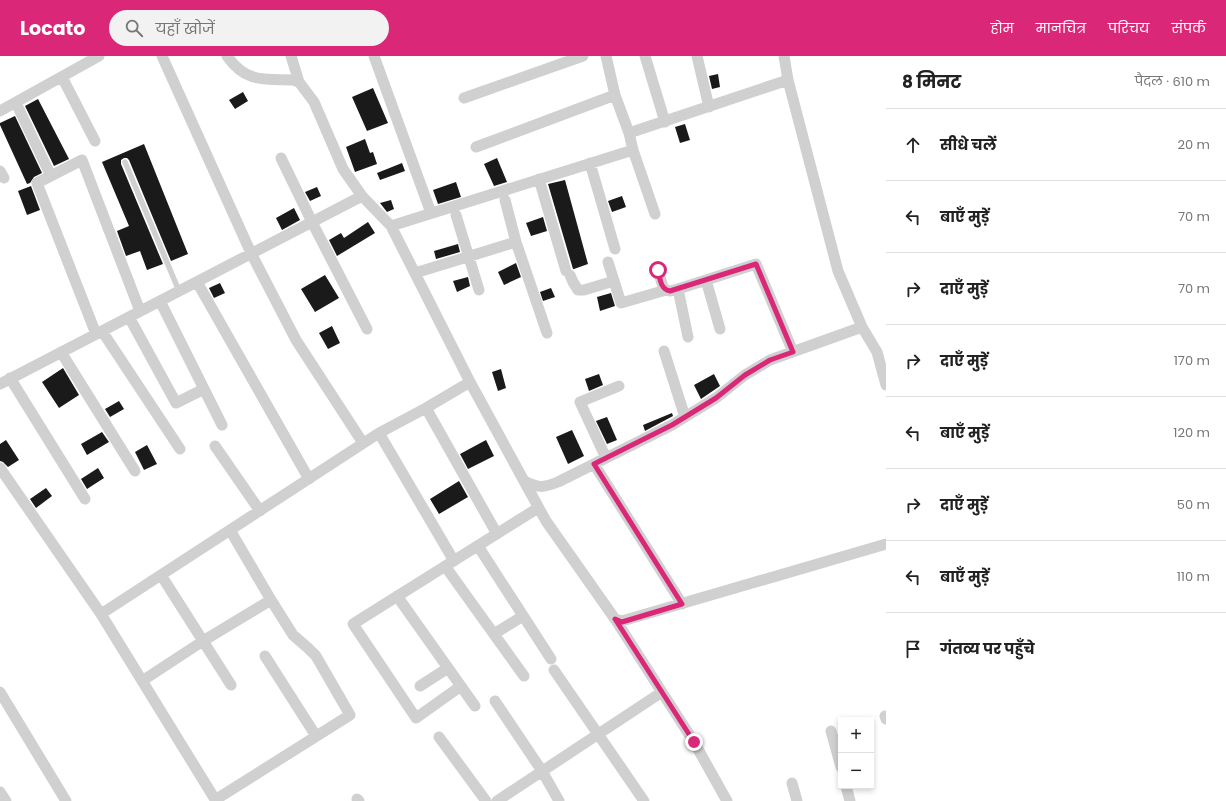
<!DOCTYPE html>
<html lang="hi">
<head>
<meta charset="utf-8">
<style>
  body { margin:0; font-family:Poppins,"Noto Sans Devanagari",sans-serif; background:#f2f2f2; color:#222 }
  .controls { position:absolute; right:12px; bottom:12px; display:grid; overflow:hidden; border-radius:0px; box-shadow:0 2px 6px #0003 }
  .controls button { width:36px; height:36px; display:grid; place-items:center; padding:0; border:0; border-bottom:1px solid #e0e0e0; background:#fff; color:#222; font:20px sans-serif }
  .stop { position:absolute; width:12px; height:12px; margin:-9px; border:3px solid #db2777; border-radius:50%; background:#fff }
  .stop.end { background:#db2777; border-color:#fff; box-shadow:0 1px 4px #0008 }
  .list { margin:0; padding:0; list-style:none }
  h2 { display:flex; justify-content:space-between; align-items:center; height:52px; margin:0; padding:0 16px; font-size:17px }
  h2 small { font-size:13px; font-weight:400; color:#767676 }
  .list li { display:grid; grid-template-columns:26px 1fr auto; gap:12px; align-items:center; box-sizing:border-box; height:72px; padding:0 16px; border-top:1px solid #e0e0e0 }
  .list b { display:block; font-size:15px; white-space:nowrap }
  .list em { font-size:13px; font-style:normal; color:#767676 }
  .icon { flex:none; width:22px; height:22px; fill:none; stroke:currentColor; stroke-width:2; stroke-linecap:round; stroke-linejoin:round }
  .map { position:relative; flex:none; width:886px; height:745px; overflow:hidden }
  header { display:flex; align-items:center; gap:24px; box-sizing:border-box; height:56px; padding:0 20px; background:#db2777; color:#fff }
  header strong { font-size:19px }
  nav { display:flex; gap:22px; margin-inline-start:auto; font-size:14px }
  .search { width:280px; height:36px; background:#f2f2f2; display:flex; align-items:center; gap:10px; box-sizing:border-box; padding:0 14px; border-radius:22px; color:#767676; font-size:15px }
  main { display:flex }
  aside { flex:1; background:#fff }
  .map>svg:first-child { display:block }
  .building { fill:#1a1a1a }
  .lines { fill:none; stroke-linecap:round; stroke-linejoin:round }
  .service { stroke:#d0d0d0; stroke-width:5.5 }
  .minor { stroke:#d0d0d0; stroke-width:11 }
  .route { stroke:#db2777; stroke-width:5 }
</style>
</head>
<body>
<header>
<strong>Locato</strong>
<div class="search"><svg class="icon" aria-label="search" viewBox="0 0 24 24"><circle cx="10" cy="10" r="6"/><path d="M15 15l6 6"/></svg>यहाँ खोजें</div>
<nav><a>होम</a><a>मानचित्र</a><a>परिचय</a><a>संपर्क</a></nav>
</header>
<main>
<div class="map">
<svg width="886" height="745" viewBox="0 0 886 745">
  <rect width="100%" height="100%" fill="#fff"/>
  <path class="building" d="M 718,18 L 720,31 L 712,33 L 709,20 Z
    M 373,32 L 388,67 L 367,75 L 352,41 Z
    M 243,36 L 248,45 L 235,53 L 229,44 Z
    M 38,43 L 69,103 L 54,110 L 25,50 Z
    M 15,60 L 42,117 L 34,121 L 30,127 L 27,128 L 0,69 L 0,67 Z
    M 685,68 L 690,84 L 680,87 L 675,71 Z
    M 365,83 L 370,97 L 373,96 L 377,108 L 355,116 L 346,91 Z
    M 144,88 L 188,198 L 171,205 L 129,104 L 127,102 L 124,102 L 121,104 L 121,108 L 163,208 L 147,214 L 140,195 L 126,200 L 117,175 L 129,170 L 102,106 Z
    M 497,102 L 507,126 L 494,130 L 484,108 Z
    M 402,107 L 405,115 L 380,124 L 377,117 Z
    M 565,124 L 588,208 L 574,213 L 573,213 L 548,128 Z
    M 456,126 L 461,141 L 438,148 L 433,134 Z
    M 31,130 L 40,154 L 27,159 L 18,135 Z
    M 317,131 L 321,140 L 310,145 L 305,136 Z
    M 622,140 L 626,151 L 612,156 L 608,145 Z
    M 391,144 L 394,153 L 387,156 L 380,147 Z
    M 294,152 L 300,164 L 282,174 L 276,162 Z
    M 543,161 L 547,175 L 531,180 L 526,167 Z
    M 368,166 L 375,177 L 337,200 L 329,184 L 341,177 L 344,182 Z
    M 458,188 L 460,196 L 436,203 L 434,195 Z
    M 516,207 L 521,221 L 504,229 L 498,216 Z
    M 325,219 L 339,242 L 315,256 L 301,233 Z
    M 468,221 L 470,230 L 457,236 L 453,225 Z
    M 220,227 L 225,237 L 214,242 L 209,232 Z
    M 551,232 L 555,241 L 543,245 L 540,236 Z
    M 611,237 L 615,250 L 600,255 L 597,241 Z
    M 332,270 L 340,287 L 328,293 L 319,277 Z
    M 63,312 L 79,339 L 59,352 L 42,326 Z
    M 501,313 L 506,332 L 498,335 L 492,316 Z
    M 599,318 L 603,329 L 589,335 L 585,323 Z
    M 714,318 L 720,330 L 701,343 L 694,329 Z
    M 119,345 L 124,353 L 110,361 L 105,353 Z
    M 672,357 L 673,360 L 645,375 L 643,369 Z
    M 607,361 L 617,384 L 607,388 L 596,365 Z
    M 572,374 L 584,400 L 568,408 L 556,381 Z
    M 102,376 L 109,386 L 87,399 L 81,388 Z
    M 6,384 L 19,404 L 8,411 L 3,406 L 0,405 L 0,388 Z
    M 486,384 L 494,400 L 468,413 L 460,398 Z
    M 147,389 L 157,408 L 144,414 L 135,396 Z
    M 98,412 L 104,422 L 87,433 L 81,423 Z
    M 459,425 L 468,441 L 439,458 L 430,443 Z
    M 46,432 L 52,440 L 36,452 L 30,443 Z"/>
  <g class="lines">
    <path class="service" d="M 125,106 L 179,235"/>
    <path class="minor" d="M 162,0 L 251,197 L 296,284 L 363,387
      M 227,0 C 246,27 264,23 293,24 L 299,26 L 314,46 L 343,113 L 362,140 L 391,170 L 470,326
      M 291,0 L 299,26
      M 374,0 L 431,157
      M 645,0 L 665,66
      M 697,0 L 709,51
      M 784,0 L 788,24 L 838,215 L 862,271 L 877,296 L 886,329
      M 62,21 L 95,85
      M 464,42 L 583,0
      M 16,47 L 49,116
      M 0,55 L 99,0
      M 629,77 L 788,24
      M 476,91 L 615,39
      M 633,94 L 655,158
      M 281,102 L 312,166 L 367,273
      M 590,107 L 615,193
      M 0,115 L 4,122
      M 539,123 L 566,215
      M 505,144 L 516,186 L 547,277
      M 456,159 L 479,234
      M 391,170 L 633,94 L 629,77 L 615,39 L 606,0
      M 608,206 L 621,247 L 666,234 L 670,235 L 678,233 L 756,208 L 793,296
      M 658,214 L 663,231 L 666,234
      M 415,217 L 516,186
      M 570,219 L 573,226 L 578,234 L 584,234 L 614,225
      M 706,224 L 720,273
      M 197,226 L 309,423
      M 678,233 L 688,281
      M 160,245 L 222,369
      M 129,261 L 176,347 L 204,333
      M 102,275 L 180,393
      M 96,278 L 37,127 L 82,104 L 140,255
      M 664,295 L 685,361
      M 61,296 L 135,415
      M 10,322 L 85,443
      M 0,328 L 362,140
      M 426,352 L 497,478
      M 379,377 L 454,505
      M 215,390 L 260,455
      M 606,402 L 580,346 L 619,330
      M 594,408 L 682,548
      M 0,412 L 101,558 L 216,745
      M 524,425 L 546,465 L 615,563 L 622,565 L 886,488
      M 478,490 L 551,603
      M 445,510 L 524,620
      M 161,519 L 231,629
      M 397,540 L 475,650
      M 101,558 L 379,377 L 426,352 L 470,326 L 524,425 C 538,432 543,432 558,426 L 672,369 L 716,342 L 745,319 L 770,304 L 862,271
      M 615,563 L 694,686 L 727,745
      M 494,578 L 523,560
      M 265,600 L 316,680
      M 554,614 L 644,745
      M 142,625 L 203,585 L 271,544 L 230,474
      M 420,630 L 448,612
      M 461,630 L 416,662 L 353,568 L 538,452
      M 0,636 L 66,745
      M 495,645 L 542,715 L 559,745
      M 885,660 L 886,663
      M 831,675 L 841,711
      M 439,681 L 486,745
      M 792,727 L 797,745
      M 846,730 L 850,745
      M 0,736 L 6,745
      M 357,743 L 359,745
      M 215,744 L 350,659 L 316,600 L 308,592 L 293,579 L 271,544
      M 497,745 L 662,636"/>
  </g>
  <g class="lines">
    <path class="route" d="M 658,214 C 660,222 660,233 670,235 L 756,208 L 793,296 L 770,304 L 745,319 L 716,342 L 672,369 L 594,408 L 682,548 L 622,566 L 615,563 L 694,686"/>
  </g>
</svg>
<div class="controls">
<button>+</button>
<button>−</button>
</div>
<div class="stop" style="left:658px;top:214px"></div>
<div class="stop end" style="left:694px;top:686px"></div>
</div>
<aside>
<h2>8 मिनट<small>पैदल · 610 m</small></h2>
<ul class="list">
<li><svg class="icon" aria-label="ahead" viewBox="0 0 24 24"><path d="M12 20V5M6 11l6-6 6 6"/></svg><div><b>सीधे चलें</b></div><em>20 m</em></li>
<li><svg class="icon" aria-label="left" viewBox="0 0 24 24"><path d="M17 20v-9H6M10 6l-5 5 5 5"/></svg><div><b>बाएँ मुड़ें</b></div><em>70 m</em></li>
<li><svg class="icon" aria-label="right" viewBox="0 0 24 24"><path d="M7 20v-9h11M14 6l5 5-5 5"/></svg><div><b>दाएँ मुड़ें</b></div><em>70 m</em></li>
<li><svg class="icon" aria-label="right" viewBox="0 0 24 24"><path d="M7 20v-9h11M14 6l5 5-5 5"/></svg><div><b>दाएँ मुड़ें</b></div><em>170 m</em></li>
<li><svg class="icon" aria-label="left" viewBox="0 0 24 24"><path d="M17 20v-9H6M10 6l-5 5 5 5"/></svg><div><b>बाएँ मुड़ें</b></div><em>120 m</em></li>
<li><svg class="icon" aria-label="right" viewBox="0 0 24 24"><path d="M7 20v-9h11M14 6l5 5-5 5"/></svg><div><b>दाएँ मुड़ें</b></div><em>50 m</em></li>
<li><svg class="icon" aria-label="left" viewBox="0 0 24 24"><path d="M17 20v-9H6M10 6l-5 5 5 5"/></svg><div><b>बाएँ मुड़ें</b></div><em>110 m</em></li>
<li><svg class="icon" aria-label="arrive" viewBox="0 0 24 24"><path d="M6 21V4h12l-3 4 3 4H6"/></svg><div><b>गंतव्य पर पहुँचे</b></div></li>
</ul>
</aside>
</main>
</body>
</html>
